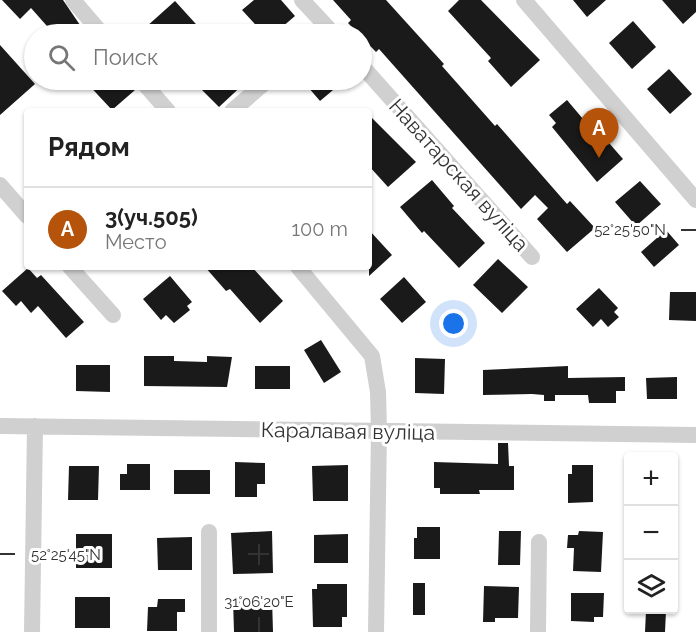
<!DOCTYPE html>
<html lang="ru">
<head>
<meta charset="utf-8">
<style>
  body { margin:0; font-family:Raleway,sans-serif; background:#f2f2f2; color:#222 }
  .controls { position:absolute; right:18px; bottom:18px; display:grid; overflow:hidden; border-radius:6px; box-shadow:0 2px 4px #0004 }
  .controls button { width:54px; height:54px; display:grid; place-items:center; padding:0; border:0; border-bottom:2px solid #e0e0e0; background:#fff; color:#222; font:30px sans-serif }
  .you { position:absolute; left:454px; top:324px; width:21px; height:21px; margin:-15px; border:4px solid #fff; border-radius:50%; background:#1a73e8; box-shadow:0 0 0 9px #1a73e833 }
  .badge { display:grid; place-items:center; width:39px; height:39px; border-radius:50%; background:#b45309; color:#fff; font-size:20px; font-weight:700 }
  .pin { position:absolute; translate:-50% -50px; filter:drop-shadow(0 2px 3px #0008) }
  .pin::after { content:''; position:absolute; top:32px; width:21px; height:18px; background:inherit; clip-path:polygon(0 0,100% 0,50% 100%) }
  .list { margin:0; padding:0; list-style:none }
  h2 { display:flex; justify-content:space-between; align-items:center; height:78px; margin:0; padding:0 24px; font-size:26px }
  h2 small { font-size:20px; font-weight:400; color:#767676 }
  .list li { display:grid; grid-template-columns:39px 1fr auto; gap:18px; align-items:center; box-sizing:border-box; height:84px; padding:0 24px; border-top:2px solid #e0e0e0 }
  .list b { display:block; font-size:22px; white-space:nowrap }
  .list p { margin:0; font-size:20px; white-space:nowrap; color:#767676 }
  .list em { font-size:20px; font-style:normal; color:#767676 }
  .icon { flex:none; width:33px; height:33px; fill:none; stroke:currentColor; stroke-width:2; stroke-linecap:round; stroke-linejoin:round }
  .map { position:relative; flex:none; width:696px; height:632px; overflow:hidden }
  .search { position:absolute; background:#fff; box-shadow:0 2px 4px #0004; left:24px; top:24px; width:348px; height:66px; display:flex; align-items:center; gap:15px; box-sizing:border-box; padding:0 21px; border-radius:33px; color:#767676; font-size:22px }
  .panel { position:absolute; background:#fff; box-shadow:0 2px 4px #0004; left:24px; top:108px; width:348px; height:162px; border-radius:6px }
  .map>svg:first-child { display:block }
  .building { fill:#1a1a1a }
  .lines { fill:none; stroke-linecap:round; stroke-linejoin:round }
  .minor { stroke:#d0d0d0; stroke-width:16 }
  .ticks { fill:none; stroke:#333; stroke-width:2 }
  .labels { text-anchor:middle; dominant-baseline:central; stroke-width:6; stroke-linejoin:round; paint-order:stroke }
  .street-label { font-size:21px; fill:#333; stroke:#fff }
  .ticks-label { font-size:15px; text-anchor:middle; fill:#333; stroke:#fff; stroke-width:6; stroke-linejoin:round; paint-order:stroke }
</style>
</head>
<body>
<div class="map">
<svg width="696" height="632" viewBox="0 0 696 632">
  <rect width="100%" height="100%" fill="#fff"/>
  <path class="building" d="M 2,0 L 63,0 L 80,25 L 69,34 L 54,34 L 31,8 L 20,19 Z
    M 254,0 L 281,0 L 295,16 L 274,34 L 264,34 L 242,10 Z
    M 333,0 L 386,0 L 444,64 L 442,66 L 495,126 L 497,124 L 567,204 L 570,201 L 595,228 L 567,252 L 537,219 L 548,208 L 535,195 L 521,209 L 379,49 L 376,52 L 348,23 L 351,20 Z
    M 459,0 L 481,0 L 540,60 L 511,87 L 488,61 L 491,58 L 448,11 Z
    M 573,0 L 606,0 L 587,17 Z
    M 662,0 L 696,0 L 696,12 L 683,24 Z
    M 175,1 L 205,34 L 153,34 L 146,27 Z
    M 633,21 L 656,47 L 632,69 L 609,43 Z
    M 0,45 L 35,84 L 0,115 Z
    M 669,69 L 692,94 L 670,114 L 647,89 Z
    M 84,80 L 131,80 L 135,90 L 112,110 Z
    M 192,80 L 248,80 L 219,107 Z
    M 302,80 L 345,80 L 320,101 Z
    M 567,100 L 599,138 L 602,135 L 623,159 L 597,182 L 552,127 L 556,123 L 549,115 Z
    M 369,115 L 416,162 L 388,187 L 369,166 Z
    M 432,180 L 454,206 L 452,208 L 485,243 L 459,268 L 424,231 L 422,233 L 400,207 Z
    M 640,181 L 661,204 L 636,226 L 615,202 Z
    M 369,230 L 392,255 L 369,276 Z
    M 666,230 L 679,245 L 654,267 L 641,252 Z
    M 498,259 L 528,287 L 502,313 L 473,285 Z
    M 205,267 L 252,267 L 283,301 L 260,323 L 230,289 L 226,291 Z
    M 28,268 L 37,278 L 41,275 L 84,322 L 66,338 L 38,306 L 31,313 L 21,301 L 16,306 L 2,291 Z
    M 170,276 L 192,302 L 187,306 L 190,310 L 174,323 L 166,315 L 161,320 L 143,299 Z
    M 404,277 L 426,302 L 402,323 L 380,299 Z
    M 599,288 L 618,308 L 614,312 L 619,317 L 608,327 L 601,319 L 593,327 L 576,309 Z
    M 670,292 L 696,292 L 696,321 L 669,320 Z
    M 321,340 L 341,372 L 324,383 L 304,350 Z
    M 144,356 L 174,356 L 174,361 L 207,362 L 207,356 L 232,357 L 227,387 L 144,386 Z
    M 415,358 L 445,359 L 444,394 L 415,393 Z
    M 76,365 L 110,365 L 110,392 L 76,391 Z
    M 255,366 L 290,366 L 290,389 L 255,389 Z
    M 568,366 L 568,378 L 625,377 L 625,391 L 616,391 L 616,403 L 589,403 L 588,395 L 555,395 L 555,401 L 544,401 L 544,395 L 532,394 L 483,395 L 483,370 Z
    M 677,377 L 677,399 L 647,399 L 646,378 Z
    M 498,443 L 508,443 L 509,466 L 514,466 L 514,490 L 479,490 L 480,494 L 440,494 L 440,488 L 434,488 L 434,462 L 498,464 Z
    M 235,462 L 265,463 L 265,484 L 257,484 L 257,497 L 235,497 Z
    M 127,464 L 150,464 L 150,490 L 120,490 L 120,474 L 127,474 Z
    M 348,465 L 348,501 L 313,501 L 312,466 Z
    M 572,465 L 593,465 L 593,502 L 568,503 L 568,474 L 572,474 Z
    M 69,466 L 99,466 L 98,500 L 68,500 Z
    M 174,470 L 210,470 L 210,494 L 174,494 Z
    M 417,527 L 440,527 L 440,559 L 414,559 L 414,538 L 417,538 Z
    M 272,531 L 273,573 L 233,574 L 231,533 Z
    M 499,531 L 521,531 L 520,565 L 498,565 Z
    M 579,531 L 603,532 L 601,572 L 573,571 L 574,548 L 567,548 L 568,535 L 578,535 Z
    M 76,534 L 112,534 L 112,568 L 76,568 Z
    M 348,534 L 348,563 L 314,563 L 314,535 Z
    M 192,537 L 192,570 L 158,570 L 157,538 Z
    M 413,583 L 425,583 L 425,615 L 413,615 Z
    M 317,584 L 347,584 L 347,617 L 342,617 L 342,627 L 313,627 L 312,589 L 317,589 Z
    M 484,586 L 519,587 L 518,618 L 495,618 L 495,622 L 483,622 Z
    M 571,593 L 604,593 L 603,617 L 594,617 L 594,622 L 571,621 Z
    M 75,597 L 110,597 L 110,628 L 75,628 Z
    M 272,598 L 273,632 L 234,632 L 233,599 Z
    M 158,599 L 185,599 L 185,612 L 177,612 L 177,631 L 147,631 L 148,607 L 157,607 Z
    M 646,611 L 666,611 L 665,632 L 645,632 Z"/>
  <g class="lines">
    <path class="minor" d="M 73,0 L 102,34
      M 302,0 L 328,28 L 321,34
      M 524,0 L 696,200
      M 362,66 L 532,257
      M 141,80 L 168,111
      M 232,111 L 268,80
      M 0,185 L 27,216
      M 70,267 L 113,315
      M 298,267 L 372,356 L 378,392 L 379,431 L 376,632
      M 0,426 L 696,435
      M 32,632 L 35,426
      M 209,632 L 209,532
      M 538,632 L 539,542"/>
  </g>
  <path class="ticks" d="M 681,230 L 696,230M 259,544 L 259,565M 0,554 L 15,554M 248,554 L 269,554M 259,617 L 259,632"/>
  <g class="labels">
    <g class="street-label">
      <text transform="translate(459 175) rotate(48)">Наватарская вуліца</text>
      <text transform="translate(348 431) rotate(1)">Каралавая вуліца</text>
    </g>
  </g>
  <g class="ticks-label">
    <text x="630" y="235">52°25'50"N</text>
    <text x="66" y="560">52°25'45"N</text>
    <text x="259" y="607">31°06'20"E</text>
  </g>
</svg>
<div class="controls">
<button>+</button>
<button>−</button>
<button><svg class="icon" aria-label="layers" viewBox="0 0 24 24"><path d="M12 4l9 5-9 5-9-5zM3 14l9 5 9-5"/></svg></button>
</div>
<div class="you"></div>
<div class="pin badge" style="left:599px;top:158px">A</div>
<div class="search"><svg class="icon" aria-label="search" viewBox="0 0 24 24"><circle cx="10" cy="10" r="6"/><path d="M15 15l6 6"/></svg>Поиск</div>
<section class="panel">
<h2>Рядом<small></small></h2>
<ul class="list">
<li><span class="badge">A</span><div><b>3(уч.505)</b><p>Место</p></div><em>100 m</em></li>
</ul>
</section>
</div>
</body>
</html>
